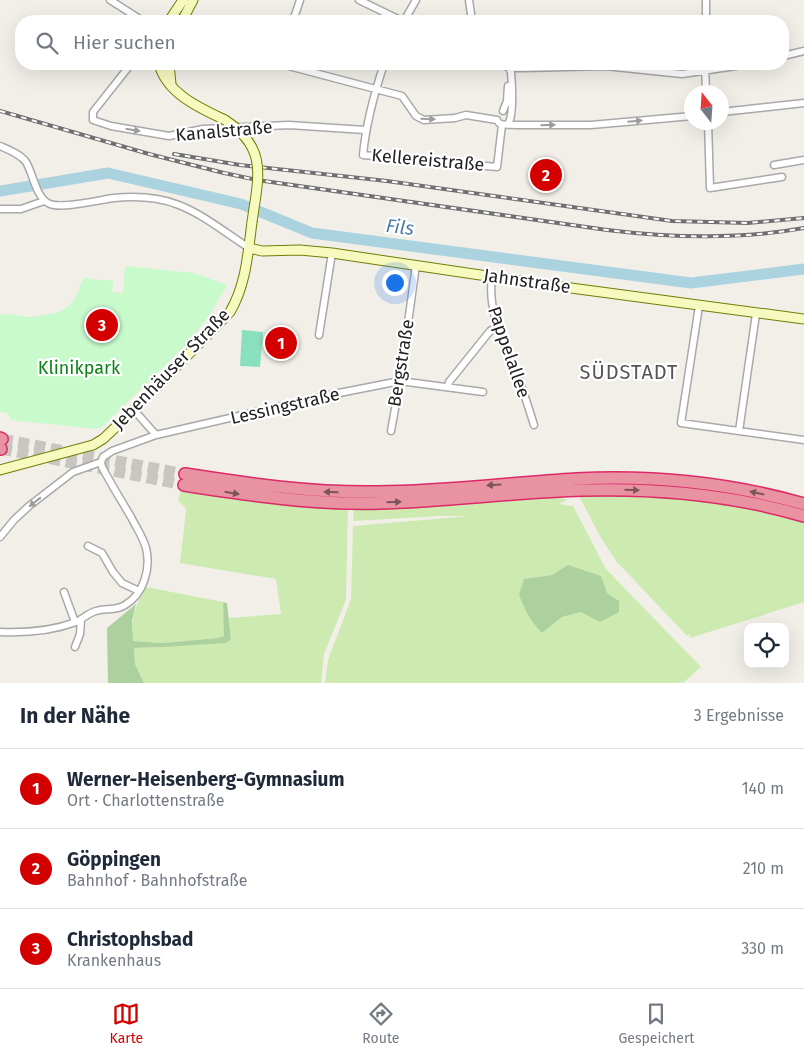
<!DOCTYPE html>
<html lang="de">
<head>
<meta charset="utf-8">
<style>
  body { margin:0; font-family:"Fira Sans",sans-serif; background:#f6f6f7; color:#1f2937 }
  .controls { position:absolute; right:15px; bottom:15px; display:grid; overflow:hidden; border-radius:10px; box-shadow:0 5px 20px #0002 }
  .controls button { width:45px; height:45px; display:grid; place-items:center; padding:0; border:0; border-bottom:1px solid #e0e1e3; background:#fff; color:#1f2937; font:25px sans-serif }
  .compass { position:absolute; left:684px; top:85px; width:45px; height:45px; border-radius:50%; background:#fff; box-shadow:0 5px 20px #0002; rotate:343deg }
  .you { position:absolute; left:394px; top:282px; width:18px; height:18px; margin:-12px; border:4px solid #fff; border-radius:50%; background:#1a73e8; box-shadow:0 0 0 8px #1a73e833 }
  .badge { display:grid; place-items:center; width:32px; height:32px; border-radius:50%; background:#d40000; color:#fff; font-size:16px; font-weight:700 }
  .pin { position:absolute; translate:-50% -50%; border:2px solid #fff; box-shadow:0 1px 5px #0006 }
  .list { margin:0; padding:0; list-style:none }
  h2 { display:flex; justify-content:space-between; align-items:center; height:65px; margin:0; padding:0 20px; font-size:21px }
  h2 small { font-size:16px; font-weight:400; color:#747a83 }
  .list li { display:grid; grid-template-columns:32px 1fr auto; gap:15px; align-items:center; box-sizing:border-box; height:80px; padding:0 20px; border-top:1px solid #e0e1e3 }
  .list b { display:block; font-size:19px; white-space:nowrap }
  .list p { margin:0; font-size:16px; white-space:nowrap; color:#747a83 }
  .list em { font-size:16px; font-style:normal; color:#747a83 }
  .icon { flex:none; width:28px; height:28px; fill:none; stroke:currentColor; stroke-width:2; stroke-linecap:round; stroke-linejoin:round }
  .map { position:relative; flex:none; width:804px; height:683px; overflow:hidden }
  .search { position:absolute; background:#fff; box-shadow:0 5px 20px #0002; left:15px; right:15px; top:15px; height:55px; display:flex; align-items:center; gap:12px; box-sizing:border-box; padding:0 18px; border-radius:20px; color:#747a83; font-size:19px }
  .sheet { height:305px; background:#fff }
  nav { display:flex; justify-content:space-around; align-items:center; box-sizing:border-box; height:70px; border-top:1px solid #e0e1e3; background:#fff; font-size:14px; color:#747a83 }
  nav a { display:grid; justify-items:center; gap:2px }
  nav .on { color:#d40000 }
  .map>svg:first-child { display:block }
  .grass { fill:#cdebb0; fill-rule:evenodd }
  .forest { fill:#add19e }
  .park { fill:#c8facc }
  .pitch { fill:#88e0be }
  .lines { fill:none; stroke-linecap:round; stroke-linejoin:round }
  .river { stroke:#aad3df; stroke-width:11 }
  .highway-tunnel { stroke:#c8c6c1; stroke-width:11; stroke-dasharray:11 5.5; stroke-linecap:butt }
  .street-casing { stroke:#a9a9a9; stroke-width:9 }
  .secondary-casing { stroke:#707d05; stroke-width:11 }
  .highway-casing { stroke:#dc2a67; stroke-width:14 }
  .street { stroke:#fff; stroke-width:6 }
  .secondary { stroke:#f7fabf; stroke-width:9 }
  .highway { stroke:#e892a2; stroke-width:11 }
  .rail-casing { stroke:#707070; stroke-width:4 }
  .rail { stroke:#fff; stroke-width:2; stroke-dasharray:5.5; stroke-linecap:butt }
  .secondary-bridge-casing { stroke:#707d05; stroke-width:11; stroke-linecap:butt }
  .secondary-bridge { stroke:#f7fabf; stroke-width:9 }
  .oneway { fill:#9c9c9c }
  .oneway2 { fill:#7b545c }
  .labels { text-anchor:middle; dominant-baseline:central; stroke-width:4.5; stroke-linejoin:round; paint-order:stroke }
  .street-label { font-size:18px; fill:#222; stroke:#fff }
  .park-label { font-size:18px; fill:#0c8416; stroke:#fff }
  .water-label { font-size:19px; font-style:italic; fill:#4a7aab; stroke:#fff }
  .quarter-label { font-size:20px; letter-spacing:1px; fill:#555; stroke:#fff }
</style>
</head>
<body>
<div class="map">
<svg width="804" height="683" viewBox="0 0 804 683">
  <rect width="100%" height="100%" fill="#f2efe9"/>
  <path class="grass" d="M 181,490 L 238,500 L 285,505 L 348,507 L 346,600 L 324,654 L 321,683 L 144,683 L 135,664 L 134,648 L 163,647 L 231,639 L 229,618 L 281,614 L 276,579 L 180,563 L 186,511 L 185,507 L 178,501 Z
    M 579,496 C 655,493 731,503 804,522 L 804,602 L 690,638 L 690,634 L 687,636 L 617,562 L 601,538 Z
    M 556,497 L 567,500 L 558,504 L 573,506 L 606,569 L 701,667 L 683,683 L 325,683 L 328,660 L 351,599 L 353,526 L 470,516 L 440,516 L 353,521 L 354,507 L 430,507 ZM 552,575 L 607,593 L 619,601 L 562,617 L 542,633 L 524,579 Z
    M 146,587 L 223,602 L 225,636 L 218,638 L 163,643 L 133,641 C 131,616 134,609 146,587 Z"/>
  <path class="forest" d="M 568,565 L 601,576 L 607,593 L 619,601 L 619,612 L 600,622 L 581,612 L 562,617 L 542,633 C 531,622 525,610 519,595 L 524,579 L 552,575 Z
    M 223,602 L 227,603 L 231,639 L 226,643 L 163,647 L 134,648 L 135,664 L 144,683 L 108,683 L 107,628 L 136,604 L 132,621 L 133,641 L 163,643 L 218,638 L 224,636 Z"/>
  <path class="park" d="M 125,266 L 194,273 L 227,285 L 209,316 L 185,346 L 102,427 L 95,429 L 11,420 L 7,413 L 0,412 L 0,315 C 9,312 18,316 27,317 C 33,317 38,316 43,315 C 70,312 75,302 83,278 L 114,281 L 112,292 L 123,293 Z"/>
  <path class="pitch" d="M 242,330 L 263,332 L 260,367 L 240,366 Z"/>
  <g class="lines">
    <path class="river" d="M 0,191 L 108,173 L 241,204 L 312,233 L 691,283 L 804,269"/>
    <path class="highway-tunnel" d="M 2,439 L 185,474
      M 1,449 L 184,485"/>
    <defs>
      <path id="street" d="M 110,0 L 143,21
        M 359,0 L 402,21
        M 469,0 L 472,21
        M 293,21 L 300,0
        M 404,21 L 416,0
        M 706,21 L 706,0
        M 783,56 L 804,51
        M 131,64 L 93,112 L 93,120 L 111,126 L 169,136 L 203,129 L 289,125 L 365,130
        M 281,64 L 402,96 L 416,116 L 424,120 L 455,118 L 466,115 L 497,120
        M 384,64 C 374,94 366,123 363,155 L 497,167 L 502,125
        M 501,64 L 509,68 L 525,68 L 605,66 L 682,74 L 749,64
        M 705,64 L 706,92
        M 503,111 L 507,101 L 508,86
        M 722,112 L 804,103
        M 708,122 L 710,188 L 782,177
        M 499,123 C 504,126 511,124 517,125 L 591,125 L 692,116
        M 508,124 C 514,116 512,83 511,72 L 509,68
        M 0,146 C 9,150 20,154 26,162 C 33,173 36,199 50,204 C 62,209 99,200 114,198 C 178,192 199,215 249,248
        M 774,165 L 804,160
        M 0,209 L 21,209 L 44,201
        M 492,277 C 487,313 505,344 518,377 C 524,393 529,409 534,425
        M 699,306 L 681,423 L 804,440
        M 319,335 L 332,253
        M 448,387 L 449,382 L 490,331 L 497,327
        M 134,410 L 156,435
        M 391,431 L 400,381 L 416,265
        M 739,431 L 756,314
        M 0,537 L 14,520 L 29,506 L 73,472 L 101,462 L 103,457 L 112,451 L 156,435 L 334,394 L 400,381 L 483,392
        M 88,546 L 102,553 L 113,572 L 122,583 L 139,591
        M 64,592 L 75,622
        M 0,632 C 25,633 52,631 76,622 C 83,619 88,613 96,611 C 106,608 116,611 125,605 C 144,594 151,568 146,548 C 143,537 136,527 131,517 C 121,500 111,484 102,467 L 101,462
        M 75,647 L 80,634 L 81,620"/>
      <path id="secondary" d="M 169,21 L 183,0
        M 182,21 L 193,0
        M 159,64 C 167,94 200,108 225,120
        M 169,64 L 171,84
        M 249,248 L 262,251 L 300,250 L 332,253 L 541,284 L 804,319
        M 0,470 L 93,445 L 103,439 L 134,410 L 230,312 C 246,285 248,253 252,222"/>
      <path id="highway" d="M 0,438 L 2,439
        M 0,448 L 1,449
        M 185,474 C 249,484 312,493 377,492 C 443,492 510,483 576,479 C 653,475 730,483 804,504
        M 184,485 C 249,495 314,505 380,503 C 448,501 515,492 583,490 C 657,488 733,495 804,516"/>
    </defs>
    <use href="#street" class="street-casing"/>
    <use href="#secondary" class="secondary-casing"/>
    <use href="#highway" class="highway-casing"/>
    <use href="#street" class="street"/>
    <use href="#secondary" class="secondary"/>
    <use href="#highway" class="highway"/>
    <defs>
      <path id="rail" d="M 0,111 L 149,154 L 224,173 L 257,180 L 607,230 C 673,238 738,240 804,228
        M 174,154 L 240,165 L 387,181 L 672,221 L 748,223 L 804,218"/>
    </defs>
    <use href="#rail" class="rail-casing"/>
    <use href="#rail" class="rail"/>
    <defs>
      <path id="secondary-bridge" d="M 225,120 C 269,148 258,178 252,222"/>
    </defs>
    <use href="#secondary-bridge" class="secondary-bridge-casing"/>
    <use href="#secondary-bridge" class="secondary-bridge"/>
  </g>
  <defs><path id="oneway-solid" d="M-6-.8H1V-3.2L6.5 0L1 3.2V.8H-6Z" transform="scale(1.25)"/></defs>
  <g class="oneway">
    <use href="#oneway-solid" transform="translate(428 119) rotate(1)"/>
    <use href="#oneway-solid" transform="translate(635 121) rotate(-5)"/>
    <use href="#oneway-solid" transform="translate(548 125) rotate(-1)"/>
    <use href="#oneway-solid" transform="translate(133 130) rotate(9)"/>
    <use href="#oneway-solid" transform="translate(35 502) rotate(142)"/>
  </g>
  <g class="oneway2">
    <use href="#oneway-solid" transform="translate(494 485) rotate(176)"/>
    <use href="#oneway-solid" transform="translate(632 490) rotate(1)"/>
    <use href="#oneway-solid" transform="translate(331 492) rotate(-178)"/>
    <use href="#oneway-solid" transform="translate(232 493) rotate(9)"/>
    <use href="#oneway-solid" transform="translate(757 493) rotate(-168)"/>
    <use href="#oneway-solid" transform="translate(394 502) rotate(-2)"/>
  </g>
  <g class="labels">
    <g class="street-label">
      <text transform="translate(224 131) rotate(-5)">Kanalstraße</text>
      <text transform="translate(428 160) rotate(5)">Kellereistraße</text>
      <text transform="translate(527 281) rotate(8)">Jahnstraße</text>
      <text transform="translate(509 352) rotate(71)">Pappelallee</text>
      <text transform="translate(401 363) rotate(-81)">Bergstraße</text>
      <text transform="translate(171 369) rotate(-46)">Jebenhäuser Straße</text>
      <text transform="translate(285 406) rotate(-13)">Lessingstraße</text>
    </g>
    <g class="park-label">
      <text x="79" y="368">Klinikpark</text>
    </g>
    <g class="water-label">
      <text transform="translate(400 227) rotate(7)">Fils</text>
    </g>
    <g class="quarter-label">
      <text x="629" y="372">SÜDSTADT</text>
    </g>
  </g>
</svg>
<div class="controls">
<button><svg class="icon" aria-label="locate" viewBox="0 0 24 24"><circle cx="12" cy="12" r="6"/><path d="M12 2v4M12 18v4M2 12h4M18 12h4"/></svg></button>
</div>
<svg class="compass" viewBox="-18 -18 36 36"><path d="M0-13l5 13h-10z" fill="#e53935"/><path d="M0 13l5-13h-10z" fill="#747a83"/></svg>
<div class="you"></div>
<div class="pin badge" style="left:281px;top:343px">1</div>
<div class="pin badge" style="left:546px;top:175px">2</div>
<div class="pin badge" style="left:102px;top:325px">3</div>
<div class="search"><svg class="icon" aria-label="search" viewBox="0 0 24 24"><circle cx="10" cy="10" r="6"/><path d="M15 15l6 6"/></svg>Hier suchen</div>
</div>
<section class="sheet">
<h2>In der Nähe<small>3 Ergebnisse</small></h2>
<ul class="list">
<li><span class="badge">1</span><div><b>Werner-Heisenberg-Gymnasium</b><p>Ort · Charlottenstraße</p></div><em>140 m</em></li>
<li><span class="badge">2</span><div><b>Göppingen</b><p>Bahnhof · Bahnhofstraße</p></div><em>210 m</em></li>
<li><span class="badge">3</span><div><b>Christophsbad</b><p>Krankenhaus</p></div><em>330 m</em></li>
</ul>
</section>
<nav>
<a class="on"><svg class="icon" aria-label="map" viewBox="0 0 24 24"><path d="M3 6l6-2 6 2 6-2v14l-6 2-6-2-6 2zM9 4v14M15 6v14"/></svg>Karte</a>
<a><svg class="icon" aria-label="directions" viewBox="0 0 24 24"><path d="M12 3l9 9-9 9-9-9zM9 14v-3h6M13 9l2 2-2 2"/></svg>Route</a>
<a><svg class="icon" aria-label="saved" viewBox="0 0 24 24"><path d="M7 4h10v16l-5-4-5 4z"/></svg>Gespeichert</a>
</nav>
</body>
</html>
